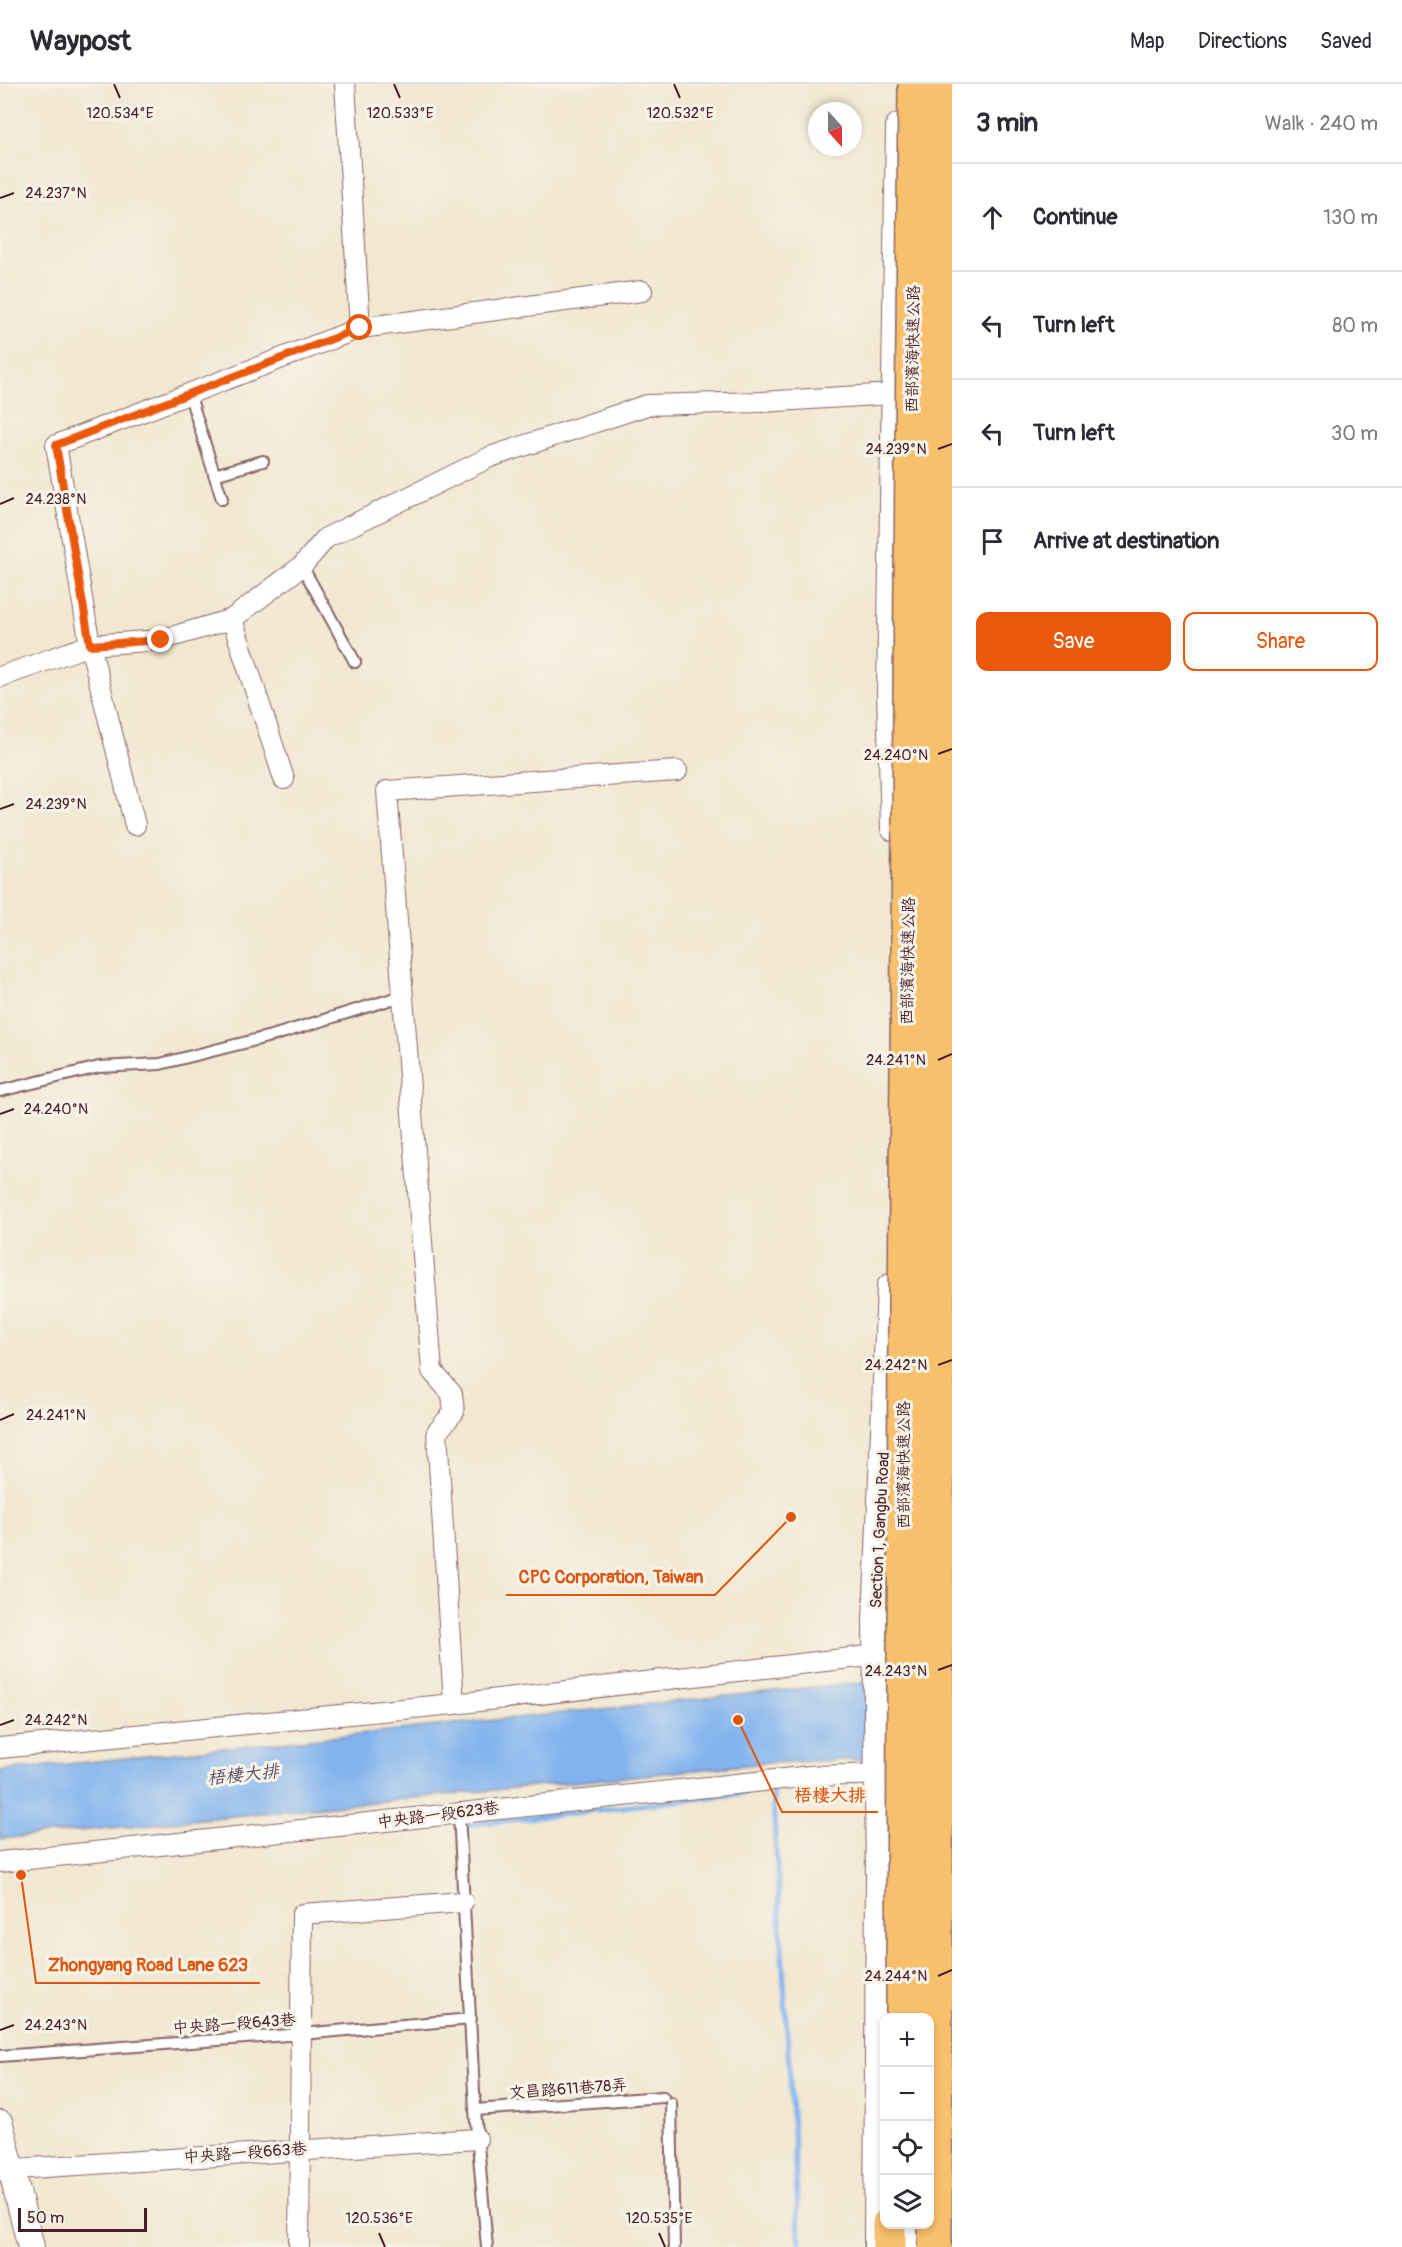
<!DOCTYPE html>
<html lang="en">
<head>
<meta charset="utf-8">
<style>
  body { margin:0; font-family:Pangolin,"LXGW WenKai TC",sans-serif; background:#f2f2f3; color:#2b2b33 }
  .controls { position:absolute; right:18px; bottom:18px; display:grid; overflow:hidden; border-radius:12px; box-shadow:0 3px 9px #0003 }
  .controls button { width:54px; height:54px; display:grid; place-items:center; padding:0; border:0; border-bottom:2px solid #e1e1e2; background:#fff; color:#2b2b33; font:30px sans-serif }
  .compass { position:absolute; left:808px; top:18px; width:54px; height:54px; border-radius:50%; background:#fff; box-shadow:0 3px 9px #0003; rotate:159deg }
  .scale { position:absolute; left:18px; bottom:15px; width:129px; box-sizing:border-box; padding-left:6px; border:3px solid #4a1f2b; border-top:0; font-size:16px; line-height:21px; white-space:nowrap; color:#4a1f2b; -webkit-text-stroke:4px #f7f3e8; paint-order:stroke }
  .stop { position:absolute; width:18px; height:18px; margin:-14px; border:4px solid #ea580c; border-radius:50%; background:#fff }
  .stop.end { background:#ea580c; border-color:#fff; box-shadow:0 2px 6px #0008 }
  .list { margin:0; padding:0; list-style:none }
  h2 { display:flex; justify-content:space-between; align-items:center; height:78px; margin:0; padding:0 24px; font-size:26px }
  h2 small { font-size:20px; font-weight:400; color:#7c7c81 }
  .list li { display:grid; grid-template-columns:39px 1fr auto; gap:18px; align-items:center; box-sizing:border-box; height:108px; padding:0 24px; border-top:2px solid #e1e1e2 }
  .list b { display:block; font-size:22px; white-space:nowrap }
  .list em { font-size:20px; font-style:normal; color:#7c7c81 }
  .actions { display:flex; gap:12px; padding:18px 24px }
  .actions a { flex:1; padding:14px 0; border:2px solid #ea580c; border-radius:12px; text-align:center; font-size:21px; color:#ea580c }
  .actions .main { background:#ea580c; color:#fff }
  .icon { flex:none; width:33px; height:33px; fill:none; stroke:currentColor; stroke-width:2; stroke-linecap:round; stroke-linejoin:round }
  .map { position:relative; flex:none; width:952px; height:2163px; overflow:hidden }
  header { display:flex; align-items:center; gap:36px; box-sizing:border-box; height:84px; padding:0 30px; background:#fff; border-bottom:2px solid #e1e1e2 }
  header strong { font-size:28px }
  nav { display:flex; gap:33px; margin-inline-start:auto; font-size:21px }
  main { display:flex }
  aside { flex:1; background:#fff }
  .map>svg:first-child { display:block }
  .water { fill:#81b3ee; stroke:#66698c; stroke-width:1.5 }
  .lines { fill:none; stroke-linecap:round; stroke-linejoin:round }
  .stream { stroke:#81b3ee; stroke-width:5 }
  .service-casing { stroke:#856565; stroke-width:14 }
  .minor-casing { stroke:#856565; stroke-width:22 }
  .tertiary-casing { stroke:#856565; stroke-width:28 }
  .trunk-casing { stroke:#856565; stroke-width:36 }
  .service { stroke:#fff; stroke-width:10 }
  .minor { stroke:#fff; stroke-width:20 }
  .tertiary { stroke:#fff; stroke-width:26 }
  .trunk { stroke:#f8bf6c; stroke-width:33 }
  .trunk-bridge-casing { stroke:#856565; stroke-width:36; stroke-linecap:butt }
  .trunk-bridge { stroke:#f8bf6c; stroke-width:33 }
  .route { stroke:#ea580c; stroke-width:8 }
  .ticks { fill:none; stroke:#4a1f2b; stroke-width:2 }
  .labels { text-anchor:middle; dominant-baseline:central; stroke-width:6; stroke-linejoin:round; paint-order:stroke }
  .street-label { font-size:16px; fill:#4a1f2b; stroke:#f7f3e8 }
  .water-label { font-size:18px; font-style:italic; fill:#5a4b66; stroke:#f7f3e8 }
  .ticks-label { font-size:15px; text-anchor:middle; fill:#4a1f2b; stroke:#f7f3e8; stroke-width:6; stroke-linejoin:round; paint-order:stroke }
  .leader { fill:none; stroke:#e0560e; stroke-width:2 }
  .callout-dot { fill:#e0560e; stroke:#f7f3e8; stroke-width:2 }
  .callout-label { font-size:18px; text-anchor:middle; font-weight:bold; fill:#e0560e; stroke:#f7f3e8; stroke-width:6; stroke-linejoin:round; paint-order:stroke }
</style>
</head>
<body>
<header>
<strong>Waypost</strong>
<nav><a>Map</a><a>Directions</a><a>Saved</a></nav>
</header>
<main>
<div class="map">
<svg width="952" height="2163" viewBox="0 0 952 2163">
  <rect width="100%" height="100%" fill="#f7f3e8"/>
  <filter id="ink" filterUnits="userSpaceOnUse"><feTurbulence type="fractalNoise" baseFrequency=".0167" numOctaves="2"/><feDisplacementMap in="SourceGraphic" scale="12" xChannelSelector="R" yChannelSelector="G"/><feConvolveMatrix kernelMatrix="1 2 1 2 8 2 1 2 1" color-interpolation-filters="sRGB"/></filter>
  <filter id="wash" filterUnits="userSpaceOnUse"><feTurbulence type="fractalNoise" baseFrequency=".008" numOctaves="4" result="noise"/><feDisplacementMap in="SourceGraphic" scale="24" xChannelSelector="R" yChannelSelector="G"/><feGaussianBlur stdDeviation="1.35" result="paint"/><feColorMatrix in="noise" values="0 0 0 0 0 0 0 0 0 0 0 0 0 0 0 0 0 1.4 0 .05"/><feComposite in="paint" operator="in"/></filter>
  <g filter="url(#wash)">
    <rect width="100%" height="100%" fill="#f2e7d0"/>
    <path class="water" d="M 952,1589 L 952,1672 L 765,1679 L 0,1755 L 0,1687 Z"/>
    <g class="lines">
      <path class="stream" d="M 772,1701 L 800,2163
        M 466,1741 L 745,1709"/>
    </g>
  </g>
  <g filter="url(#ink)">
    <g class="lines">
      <defs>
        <path id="service" d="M 189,309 L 222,415
          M 214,391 L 263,377
          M 302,482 L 355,578
          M 0,1007 L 99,983 L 160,980 L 275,951 L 402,912
          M 459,1730 L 475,2026 L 487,2163
          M 0,1972 L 302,1950 L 471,1935
          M 671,2019 L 674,2163
          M 475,2026 L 663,2013"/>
        <path id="minor" d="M 345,0 L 360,244
          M 232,535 L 284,695
          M 0,593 L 90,561 L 161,556 L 232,535 L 302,482 L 326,454 L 490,373 L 647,321 L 761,318 L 893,310
          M 135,741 L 90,561 L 56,361 L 360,244 L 642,207
          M 454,1620 L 437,1348 L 454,1328 L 452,1310 L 432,1287 L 387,707 L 677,687
          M 0,1664 L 454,1620 L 877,1571
          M 0,1778 L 811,1692 L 890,1690
          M 0,2086 L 477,2055
          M 299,2163 L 302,1830 L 463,1818"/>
        <path id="tertiary" d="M 894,744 L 890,609 L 899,42
          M 0,2040 L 31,2163
          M 877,2162 L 879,1791 L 876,1537 L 890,1203
          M 917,2163 L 918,2140"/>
        <path id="trunk" d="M 889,2163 L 889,2140"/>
      </defs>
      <use href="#service" class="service-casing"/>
      <use href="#minor" class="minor-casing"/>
      <use href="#tertiary" class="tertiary-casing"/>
      <use href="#trunk" class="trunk-casing"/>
      <use href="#service" class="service"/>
      <use href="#minor" class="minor"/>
      <use href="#tertiary" class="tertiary"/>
      <use href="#trunk" class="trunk"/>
      <defs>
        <path id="trunk-bridge" d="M 903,1934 L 905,1225 L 915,0
          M 935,2163 L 938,1219 L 948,0"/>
      </defs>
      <use href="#trunk-bridge" class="trunk-bridge-casing"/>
      <use href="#trunk-bridge" class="trunk-bridge"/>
    </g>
  </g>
  <g class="lines" filter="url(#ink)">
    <path class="route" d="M 161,556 L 90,561 L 56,361 L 360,244"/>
  </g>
  <path class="ticks" d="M 114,0 L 120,14M 394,0 L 400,14M 674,0 L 680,14M 0,114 L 14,109M 938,365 L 952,360M 0,420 L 14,414M 938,670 L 952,665M 0,725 L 14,720M 938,976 L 952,970M 0,1030 L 14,1025M 938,1281 L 952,1276M 0,1336 L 14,1330M 938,1586 L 952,1581M 0,1641 L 14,1636M 938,1892 L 952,1886M 0,1946 L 14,1941M 379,2149 L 385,2163M 659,2149 L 665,2163"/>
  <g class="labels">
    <g class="street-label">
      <text transform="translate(913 265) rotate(-89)">西部濱海快速公路</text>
      <text transform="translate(908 877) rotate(-89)">西部濱海快速公路</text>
      <text transform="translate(904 1381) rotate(-90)">西部濱海快速公路</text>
      <text transform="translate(880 1446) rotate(-87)">Section 1, Gangbu Road</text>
      <text transform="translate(438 1731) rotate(-7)">中央路一段623巷</text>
      <text transform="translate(234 1940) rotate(-4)">中央路一段643巷</text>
      <text transform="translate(568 2005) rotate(-4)">文昌路611巷78弄</text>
      <text transform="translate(245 2069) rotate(-4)">中央路一段663巷</text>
    </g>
    <g class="water-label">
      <text transform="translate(243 1691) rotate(-6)">梧棲大排</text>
    </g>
  </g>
  <g class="ticks-label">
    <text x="120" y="34">120.534°E</text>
    <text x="400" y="34">120.533°E</text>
    <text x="680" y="34">120.532°E</text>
    <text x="56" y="114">24.237°N</text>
    <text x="896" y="370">24.239°N</text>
    <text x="56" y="420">24.238°N</text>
    <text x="896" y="676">24.240°N</text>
    <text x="56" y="725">24.239°N</text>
    <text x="896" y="981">24.241°N</text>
    <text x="56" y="1030">24.240°N</text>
    <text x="896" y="1286">24.242°N</text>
    <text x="56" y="1336">24.241°N</text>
    <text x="896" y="1592">24.243°N</text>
    <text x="56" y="1641">24.242°N</text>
    <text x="896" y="1897">24.244°N</text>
    <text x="56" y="1946">24.243°N</text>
    <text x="379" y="2139">120.536°E</text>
    <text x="659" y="2139">120.535°E</text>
  </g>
  <path class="leader" d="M791 1433L715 1511H506M738 1636L782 1728H878M21 1791L36 1899H260"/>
  <g class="callout-dot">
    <circle cx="791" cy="1433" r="6"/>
    <circle cx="738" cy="1636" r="6"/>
    <circle cx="21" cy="1791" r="6"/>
  </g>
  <g class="callout-label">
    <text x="611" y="1499">CPC Corporation, Taiwan</text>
    <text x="830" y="1717">梧棲大排</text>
    <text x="148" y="1887">Zhongyang Road Lane 623</text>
  </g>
</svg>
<div class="controls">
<button>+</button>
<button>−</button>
<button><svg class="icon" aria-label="locate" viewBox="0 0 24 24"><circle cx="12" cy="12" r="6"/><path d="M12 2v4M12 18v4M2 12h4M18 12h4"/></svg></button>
<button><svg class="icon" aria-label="layers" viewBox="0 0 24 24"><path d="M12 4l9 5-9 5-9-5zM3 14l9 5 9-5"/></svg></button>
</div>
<svg class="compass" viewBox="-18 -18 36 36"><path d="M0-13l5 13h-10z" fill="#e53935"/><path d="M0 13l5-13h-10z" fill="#7c7c81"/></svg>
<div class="scale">50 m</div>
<div class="stop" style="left:360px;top:244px"></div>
<div class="stop end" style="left:161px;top:556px"></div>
</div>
<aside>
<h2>3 min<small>Walk · 240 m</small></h2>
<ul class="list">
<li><svg class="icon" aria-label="ahead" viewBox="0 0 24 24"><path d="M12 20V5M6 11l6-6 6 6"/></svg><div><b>Continue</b></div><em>130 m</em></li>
<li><svg class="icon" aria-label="left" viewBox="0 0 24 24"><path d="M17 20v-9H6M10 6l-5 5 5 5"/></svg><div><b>Turn left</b></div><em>80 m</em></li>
<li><svg class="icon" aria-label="left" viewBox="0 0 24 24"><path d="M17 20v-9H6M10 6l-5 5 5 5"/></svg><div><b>Turn left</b></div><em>30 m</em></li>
<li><svg class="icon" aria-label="arrive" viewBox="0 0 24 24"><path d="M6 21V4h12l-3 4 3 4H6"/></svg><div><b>Arrive at destination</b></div></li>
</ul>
<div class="actions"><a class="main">Save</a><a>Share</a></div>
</aside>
</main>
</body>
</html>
